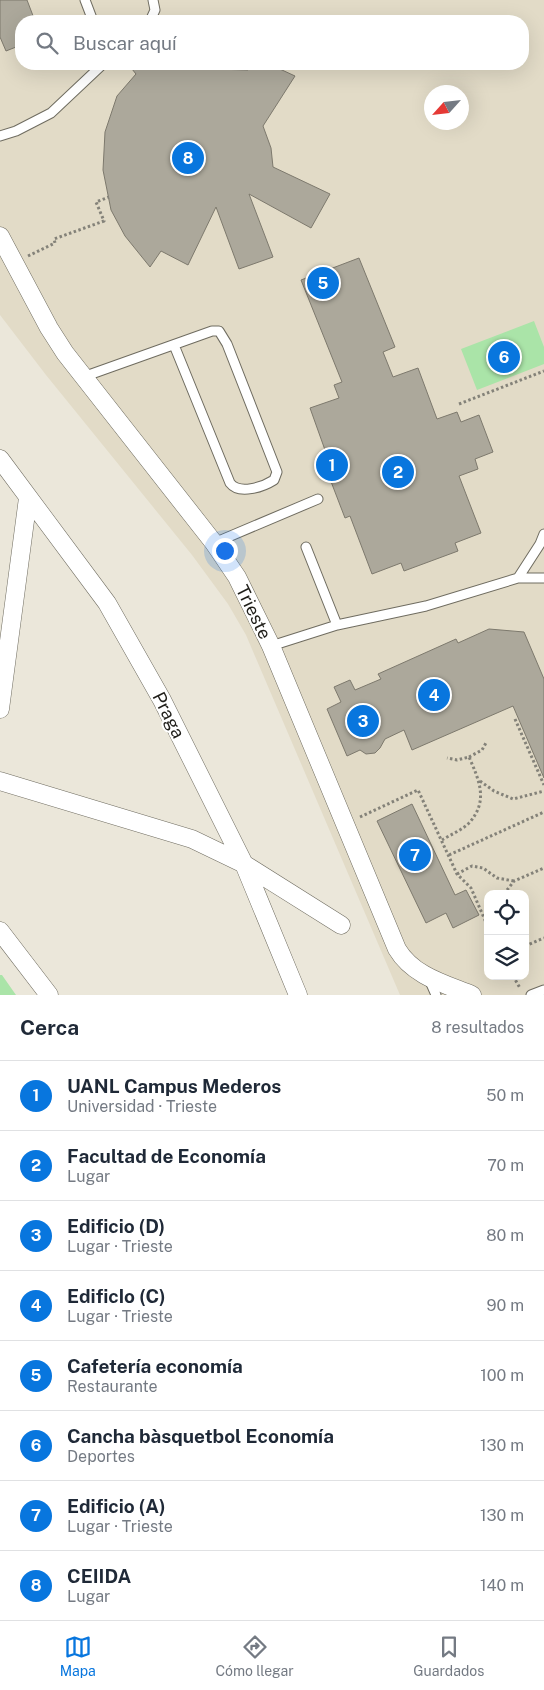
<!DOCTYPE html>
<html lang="es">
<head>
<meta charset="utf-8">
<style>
  body { margin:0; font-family:"Public Sans",sans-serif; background:#f6f6f7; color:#1f2937 }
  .controls { position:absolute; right:15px; bottom:15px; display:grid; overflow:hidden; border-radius:10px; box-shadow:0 5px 20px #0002 }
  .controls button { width:45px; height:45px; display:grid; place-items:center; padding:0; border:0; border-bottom:1px solid #e0e1e3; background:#fff; color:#1f2937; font:25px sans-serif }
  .compass { position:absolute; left:424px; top:85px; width:45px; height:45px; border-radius:50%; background:#fff; box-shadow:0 5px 20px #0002; rotate:243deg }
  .you { position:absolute; left:224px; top:550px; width:18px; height:18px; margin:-12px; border:4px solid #fff; border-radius:50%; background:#1a73e8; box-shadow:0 0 0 8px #1a73e833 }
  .badge { display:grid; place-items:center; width:32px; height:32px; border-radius:50%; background:#0876de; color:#fff; font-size:16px; font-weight:700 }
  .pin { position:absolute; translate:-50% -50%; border:2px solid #fff; box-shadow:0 1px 5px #0006 }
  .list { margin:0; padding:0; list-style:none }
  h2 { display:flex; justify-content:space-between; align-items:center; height:65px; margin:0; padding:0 20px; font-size:21px }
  h2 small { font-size:16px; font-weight:400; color:#747a83 }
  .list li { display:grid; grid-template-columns:32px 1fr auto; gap:15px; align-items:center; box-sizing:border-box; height:70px; padding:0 20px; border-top:1px solid #e0e1e3 }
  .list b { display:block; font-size:19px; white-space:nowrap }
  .list p { margin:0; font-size:16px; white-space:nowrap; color:#747a83 }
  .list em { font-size:16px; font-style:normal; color:#747a83 }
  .icon { flex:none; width:28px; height:28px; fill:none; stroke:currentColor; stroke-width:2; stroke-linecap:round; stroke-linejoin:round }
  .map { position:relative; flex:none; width:544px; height:995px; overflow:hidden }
  .search { position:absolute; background:#fff; box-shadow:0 5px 20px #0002; left:15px; right:15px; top:15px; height:55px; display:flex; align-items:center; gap:12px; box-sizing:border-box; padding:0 18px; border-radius:20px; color:#747a83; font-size:19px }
  .sheet { height:625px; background:#fff }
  nav { display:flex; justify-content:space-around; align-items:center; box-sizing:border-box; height:70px; border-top:1px solid #e0e1e3; background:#fff; font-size:14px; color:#747a83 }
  nav a { display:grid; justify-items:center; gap:2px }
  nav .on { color:#0876de }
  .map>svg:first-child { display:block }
  .built { fill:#e2dbc7; fill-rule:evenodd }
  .green { fill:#aae4a8 }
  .building { fill:#aca89b; stroke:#7d796d }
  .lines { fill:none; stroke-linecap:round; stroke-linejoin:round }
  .lane-casing { stroke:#6f6c60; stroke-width:11 }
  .street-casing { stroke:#6f6c60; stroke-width:19 }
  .path { stroke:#848279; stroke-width:3; stroke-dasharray:2.5 2.5; stroke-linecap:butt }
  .lane { stroke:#fff; stroke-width:9 }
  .street { stroke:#fff; stroke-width:18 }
  .labels { text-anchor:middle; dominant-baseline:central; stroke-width:4; stroke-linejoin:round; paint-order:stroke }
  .street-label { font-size:18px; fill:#1f1e19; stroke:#fff }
</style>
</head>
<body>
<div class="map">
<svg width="544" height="995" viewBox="0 0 544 995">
  <rect width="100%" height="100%" fill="#ebe7da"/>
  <path class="built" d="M 0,0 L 544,0 L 544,995 L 400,995 L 246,635 L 228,604 L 192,555 L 46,375 L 0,315 ZM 21,21 L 523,21 L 523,64 L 21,64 ZM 432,92 L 462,92 L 462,122 L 432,122 ZM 488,894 L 525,894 L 525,976 L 488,976 Z"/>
  <path class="green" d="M 534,321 L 544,347 L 544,364 L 477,390 L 461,349 Z
    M 0,975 L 2,975 L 16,995 L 0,995 Z"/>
  <path class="building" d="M 0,0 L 27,0 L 35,21 L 21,21 L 21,45 L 6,51 L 0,37 Z
    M 128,64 L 213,64 L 215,69 L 248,70 L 253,64 L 269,64 L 295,76 L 263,126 L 271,148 L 273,167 L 330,194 L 311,228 L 249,194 L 273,257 L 239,269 L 216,207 L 188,265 L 161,251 L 150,267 L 125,236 L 111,210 L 103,170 L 105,132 L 117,96 L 136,74 Z
    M 359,258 L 395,347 L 383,352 L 393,377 L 418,368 L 437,419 L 457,412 L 461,422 L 479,415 L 493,452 L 475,459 L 478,469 L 459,476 L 481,533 L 455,543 L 458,551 L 404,571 L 401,563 L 372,574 L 350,516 L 345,518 L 325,466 L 330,464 L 310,408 L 339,398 L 334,385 L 342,382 L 301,280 Z
    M 489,629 L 524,632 L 544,679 L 544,778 L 513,706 L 412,750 L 404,730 L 385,739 L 380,748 L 375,753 L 366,754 L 360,750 L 347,756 L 327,709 L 341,702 L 334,687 L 350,680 L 355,690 L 381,679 L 378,674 L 456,639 L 458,643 Z
    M 412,804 L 455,895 L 466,890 L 479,915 L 453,928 L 446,913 L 426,923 L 377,821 Z"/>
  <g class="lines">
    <defs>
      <path id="lane" d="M 85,0 L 93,21
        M 150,21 L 155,10 L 153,0
        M 0,136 L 16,131 L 51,113 L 103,64
        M 83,377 L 212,331 L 219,331 L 227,344 L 277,472 L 274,480 C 263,487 239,495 230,483 L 174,345
        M 214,543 L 318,499
        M 518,578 L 544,578
        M 337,625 L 426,606 L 518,578 L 540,544 L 544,534
        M 271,646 L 337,625 L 306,547
        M 429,979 L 436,995
        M 531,995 L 544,990"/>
      <path id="street" d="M 0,236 L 49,328 L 65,353 L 214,543 L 237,577 L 271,646 L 397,949 C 413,976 445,984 472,995
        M 0,459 L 107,603 L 162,700 L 244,864 L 298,995
        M 0,709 L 28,498
        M 0,781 L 192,839 L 244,864 L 341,925
        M 0,931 L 49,995"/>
    </defs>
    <use href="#lane" class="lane-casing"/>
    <use href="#street" class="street-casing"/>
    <path class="path" d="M 28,256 L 55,243 L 54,239 L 104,221 L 96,202 L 109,197
      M 459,404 L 544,371
      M 515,719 L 544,785
      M 469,757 L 482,750 L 487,741
      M 480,781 L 494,791 L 513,799 L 544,791
      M 360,817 L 418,790 L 457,874 L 471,888 L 488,927
      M 442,840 C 450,835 462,830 469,823 C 489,801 479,780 469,757 L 457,760 L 447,758
      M 449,855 L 544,812
      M 457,874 L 472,866 L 483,868 L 497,878 L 514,881
      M 504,894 L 514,881 L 544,868
      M 525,923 L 527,924 L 525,930
      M 525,946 L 544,938
      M 513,976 L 520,988"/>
    <use href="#lane" class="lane"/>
    <use href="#street" class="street"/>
  </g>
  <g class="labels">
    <g class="street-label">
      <text transform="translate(254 612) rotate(64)">Trieste</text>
      <text transform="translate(169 715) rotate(63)">Praga</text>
    </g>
  </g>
</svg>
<div class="controls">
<button><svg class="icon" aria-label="locate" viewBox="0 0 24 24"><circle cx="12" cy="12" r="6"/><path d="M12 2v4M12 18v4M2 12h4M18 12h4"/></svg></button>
<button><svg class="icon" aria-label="layers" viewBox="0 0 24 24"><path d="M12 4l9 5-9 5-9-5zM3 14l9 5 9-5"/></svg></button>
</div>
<svg class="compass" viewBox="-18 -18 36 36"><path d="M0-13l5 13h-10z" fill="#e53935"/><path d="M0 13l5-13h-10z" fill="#747a83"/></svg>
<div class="you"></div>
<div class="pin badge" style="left:332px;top:465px">1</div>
<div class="pin badge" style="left:398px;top:472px">2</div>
<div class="pin badge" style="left:363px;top:721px">3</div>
<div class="pin badge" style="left:434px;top:695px">4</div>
<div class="pin badge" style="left:323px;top:283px">5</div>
<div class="pin badge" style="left:504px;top:357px">6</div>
<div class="pin badge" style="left:415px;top:855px">7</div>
<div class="pin badge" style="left:188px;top:158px">8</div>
<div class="search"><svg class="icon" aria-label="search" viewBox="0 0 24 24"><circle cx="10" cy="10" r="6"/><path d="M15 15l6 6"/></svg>Buscar aquí</div>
</div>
<section class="sheet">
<h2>Cerca<small>8 resultados</small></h2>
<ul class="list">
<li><span class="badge">1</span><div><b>UANL Campus Mederos</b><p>Universidad · Trieste</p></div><em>50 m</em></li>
<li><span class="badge">2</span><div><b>Facultad de Economía</b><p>Lugar</p></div><em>70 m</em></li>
<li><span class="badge">3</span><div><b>Edificio (D)</b><p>Lugar · Trieste</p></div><em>80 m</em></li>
<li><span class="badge">4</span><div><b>EdificIo (C)</b><p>Lugar · Trieste</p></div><em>90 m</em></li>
<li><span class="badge">5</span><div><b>Cafetería economía</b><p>Restaurante</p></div><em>100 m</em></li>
<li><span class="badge">6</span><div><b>Cancha bàsquetbol Economía</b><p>Deportes</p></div><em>130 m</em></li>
<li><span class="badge">7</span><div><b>Edificio (A)</b><p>Lugar · Trieste</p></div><em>130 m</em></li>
<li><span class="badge">8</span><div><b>CEIIDA</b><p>Lugar</p></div><em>140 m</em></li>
</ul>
</section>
<nav>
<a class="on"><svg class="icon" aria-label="map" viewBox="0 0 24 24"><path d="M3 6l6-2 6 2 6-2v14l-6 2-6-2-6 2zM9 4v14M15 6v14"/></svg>Mapa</a>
<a><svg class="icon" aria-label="directions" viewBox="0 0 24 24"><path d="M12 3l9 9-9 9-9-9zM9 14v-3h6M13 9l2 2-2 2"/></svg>Cómo llegar</a>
<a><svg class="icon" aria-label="saved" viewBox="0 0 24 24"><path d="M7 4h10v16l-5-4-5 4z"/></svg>Guardados</a>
</nav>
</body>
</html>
